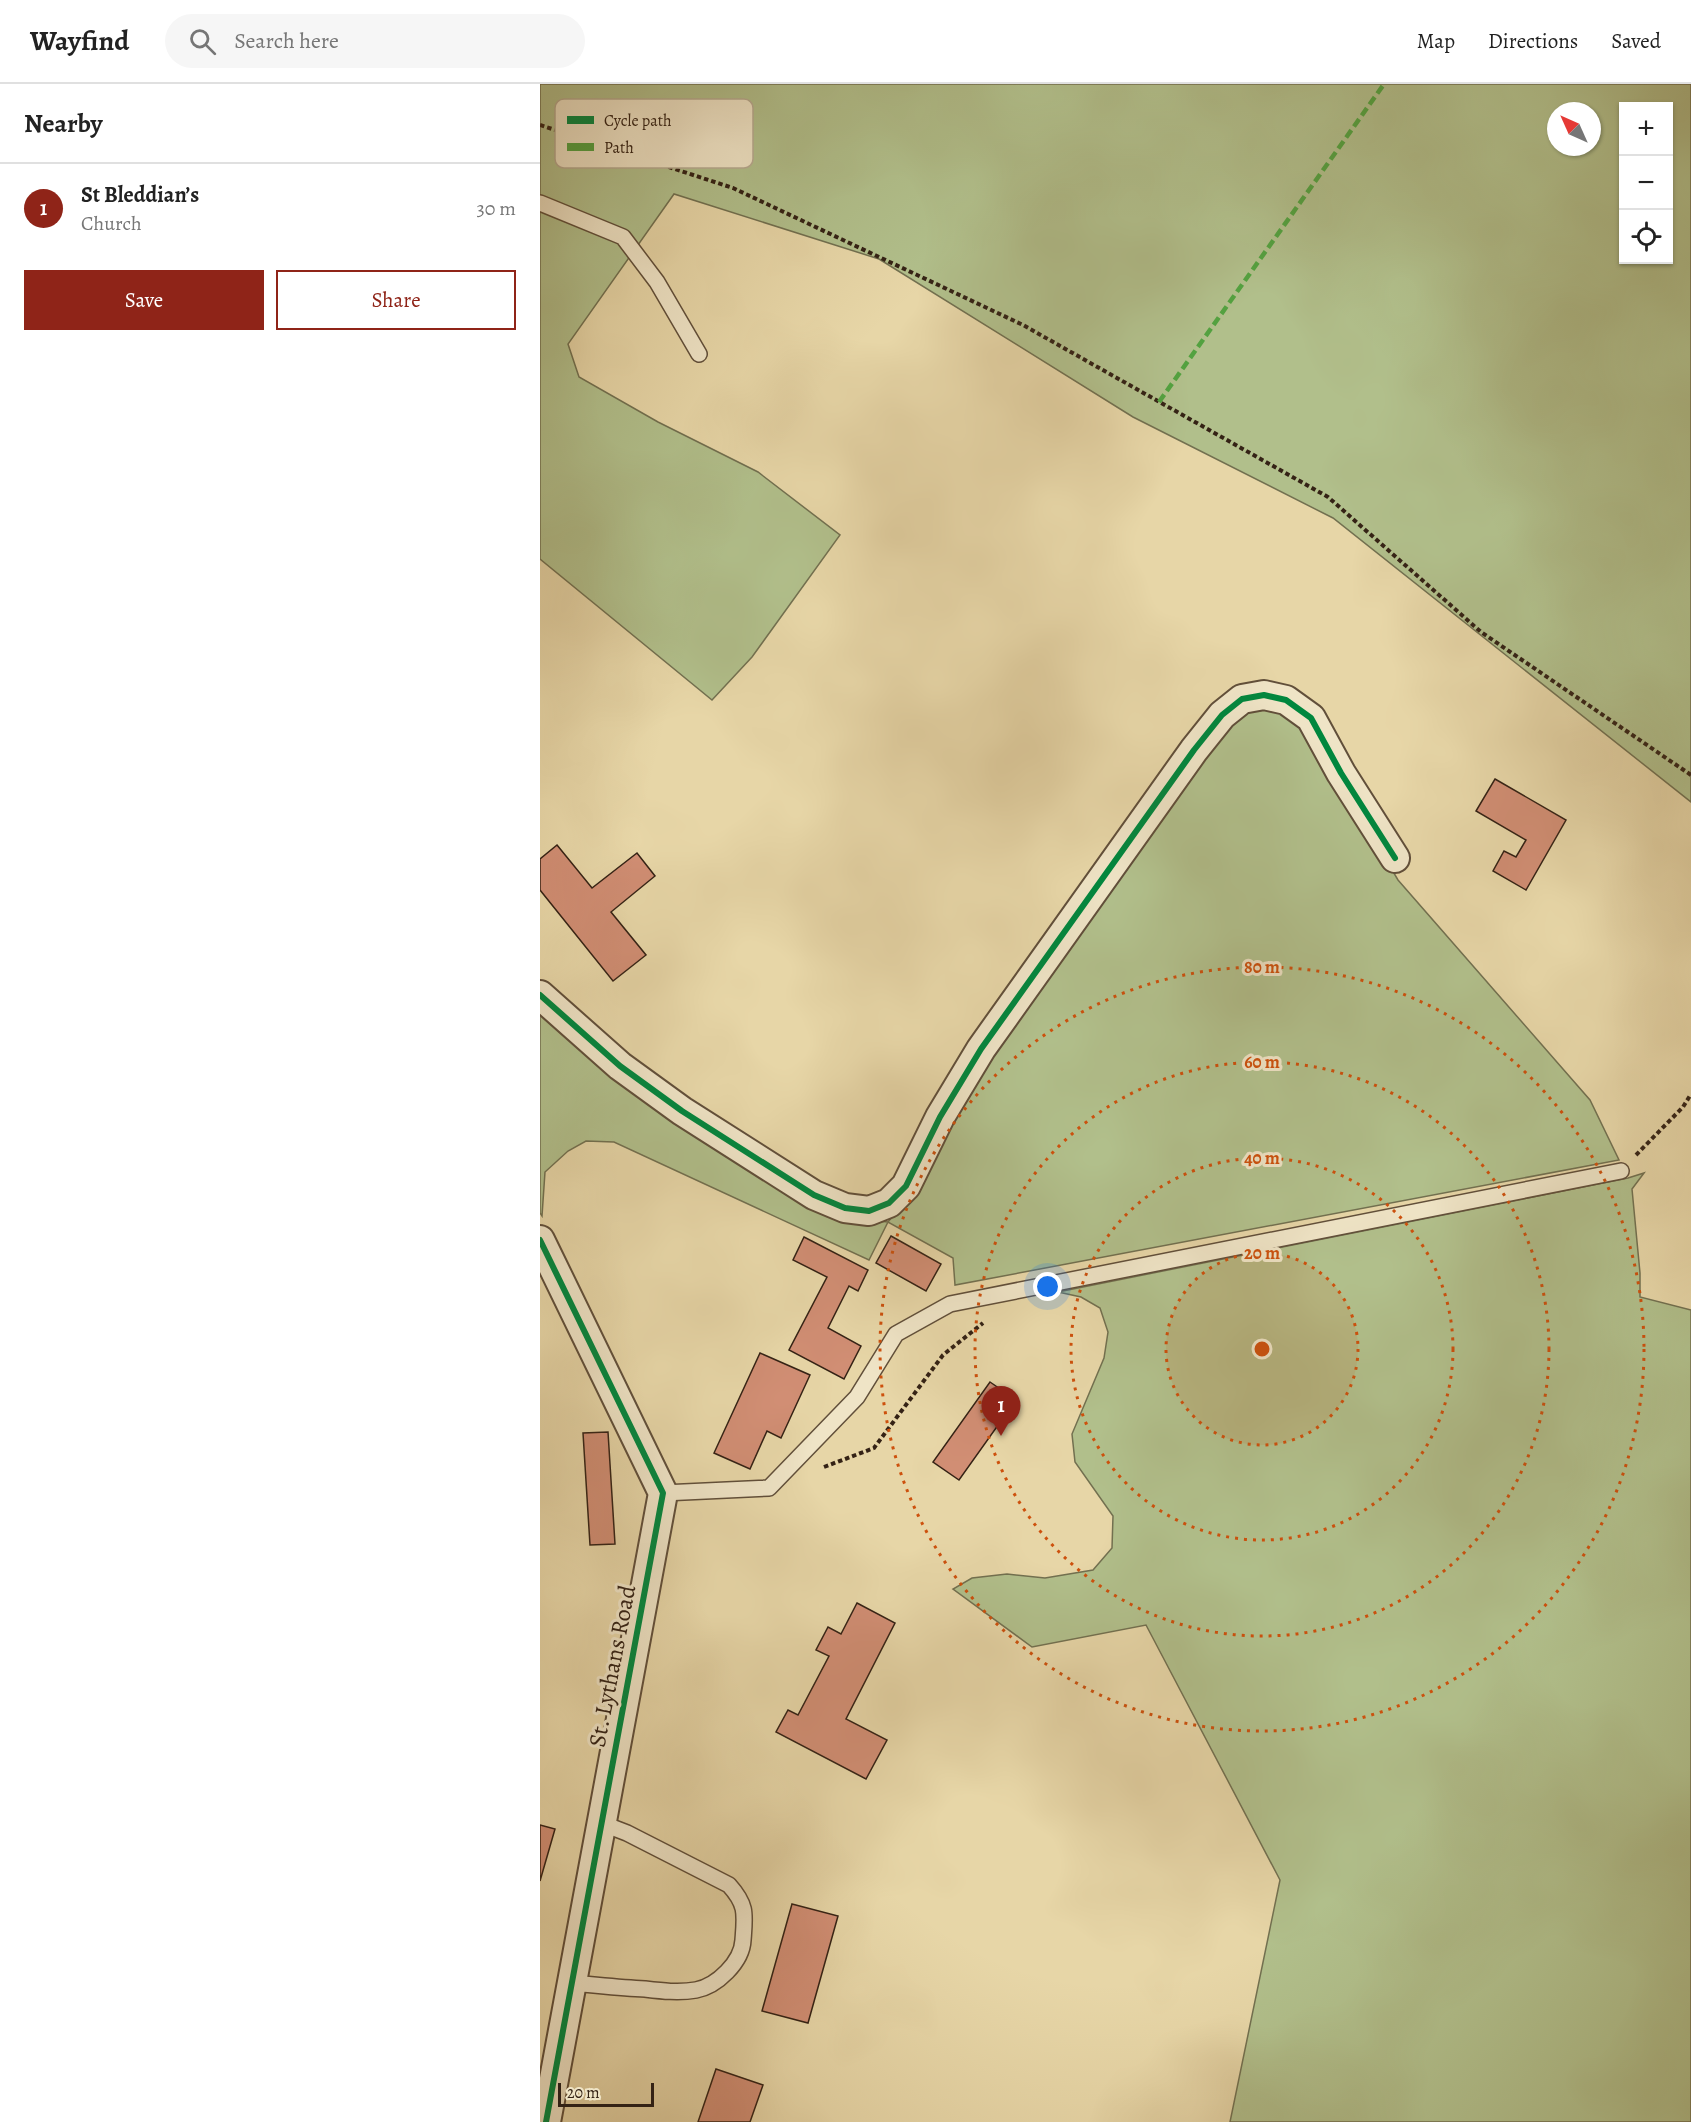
<!DOCTYPE html>
<html lang="en">
<head>
<meta charset="utf-8">
<style>
  body { margin:0; font-family:Alegreya,serif; background:#f6f6f6; color:#222 }
  .controls { position:absolute; right:18px; top:18px; display:grid; overflow:hidden; border-radius:0px; box-shadow:0 2px 4px #0004 }
  .controls button { width:54px; height:54px; display:grid; place-items:center; padding:0; border:0; border-bottom:2px solid #e0e0e0; background:#fff; color:#222; font:30px sans-serif }
  .compass { position:absolute; left:1007px; top:18px; width:54px; height:54px; border-radius:50%; background:#fff; box-shadow:0 2px 4px #0004; rotate:315deg }
  .scale { position:absolute; left:18px; bottom:15px; width:96px; box-sizing:border-box; padding-left:6px; border:3px solid #342215; border-top:0; font-size:16px; line-height:21px; white-space:nowrap; color:#342215; -webkit-text-stroke:4px #efe4c6; paint-order:stroke }
  .you { position:absolute; left:508px; top:1203px; width:21px; height:21px; margin:-15px; border:4px solid #fff; border-radius:50%; background:#1a73e8; box-shadow:0 0 0 9px #1a73e833 }
  .badge { display:grid; place-items:center; width:39px; height:39px; border-radius:50%; background:#8f2418; color:#fff; font-size:20px; font-weight:700 }
  .pin { position:absolute; translate:-50% -50px; filter:drop-shadow(0 2px 3px #0008) }
  .pin::after { content:''; position:absolute; top:32px; width:21px; height:18px; background:inherit; clip-path:polygon(0 0,100% 0,50% 100%) }
  .list { margin:0; padding:0; list-style:none }
  h2 { display:flex; justify-content:space-between; align-items:center; height:78px; margin:0; padding:0 24px; font-size:26px }
  h2 small { font-size:20px; font-weight:400; color:#767676 }
  .list li { display:grid; grid-template-columns:39px 1fr auto; gap:18px; align-items:center; box-sizing:border-box; height:90px; padding:0 24px; border-top:2px solid #e0e0e0 }
  .list b { display:block; font-size:22px; white-space:nowrap }
  .list p { margin:0; font-size:20px; white-space:nowrap; color:#767676 }
  .list em { font-size:20px; font-style:normal; color:#767676 }
  .actions { display:flex; gap:12px; padding:18px 24px }
  .actions a { flex:1; padding:14px 0; border:2px solid #8f2418; border-radius:0px; text-align:center; font-size:21px; color:#8f2418 }
  .actions .main { background:#8f2418; color:#fff }
  .icon { flex:none; width:33px; height:33px; fill:none; stroke:currentColor; stroke-width:2; stroke-linecap:round; stroke-linejoin:round }
  .map { position:relative; flex:none; width:1151px; height:2038px; overflow:hidden }
  header { display:flex; align-items:center; gap:36px; box-sizing:border-box; height:84px; padding:0 30px; background:#fff; border-bottom:2px solid #e0e0e0 }
  header strong { font-size:28px }
  nav { display:flex; gap:33px; margin-inline-start:auto; font-size:21px }
  .search { width:420px; height:54px; background:#f6f6f6; display:flex; align-items:center; gap:15px; box-sizing:border-box; padding:0 21px; border-radius:33px; color:#767676; font-size:22px }
  main { display:flex }
  aside { flex:1; background:#fff }
  .map>svg:first-child { display:block }
  .green { fill:#b1bf8b; stroke:#727050; stroke-width:1.5; fill-rule:evenodd }
  .building { fill:#d18e74; stroke:#342215; stroke-width:1.5 }
  .lines { fill:none; stroke-linecap:round; stroke-linejoin:round }
  .lane-casing { stroke:#614f3a; stroke-width:18 }
  .street-casing { stroke:#614f3a; stroke-width:32 }
  .path { stroke:#342215; stroke-width:4; stroke-dasharray:4.5 3; stroke-linecap:butt }
  .lane { stroke:#efe4c6; stroke-width:15 }
  .street { stroke:#efe4c6; stroke-width:28 }
  .quiet { stroke:#53a240; stroke-width:4.5; stroke-dasharray:9 4.5; stroke-linecap:butt }
  .cycleway-casing { stroke:#efe4c6; stroke-width:10 }
  .cycleway { stroke:#00873e; stroke-width:6 }
  .ring { fill:none; stroke:#cd510d; stroke-width:3; stroke-dasharray:3 6 }
  .labels { text-anchor:middle; dominant-baseline:central; stroke-width:6; stroke-linejoin:round; paint-order:stroke }
  .street-label { font-size:24px; fill:#342215; stroke:#efe4c6 }
  .key { fill:#efe4c6; stroke:#b7aa91; stroke-width:1.5 }
  .key-label { font-size:16px; fill:#342215 }
  .centre { fill:#cd510d; stroke:#efe4c6; stroke-width:3 }
  .ring-label { font-size:18px; text-anchor:middle; font-weight:bold; fill:#cd510d; stroke:#efe4c6; stroke-width:6; stroke-linejoin:round; paint-order:stroke }
</style>
</head>
<body>
<header>
<strong>Wayfind</strong>
<div class="search"><svg class="icon" aria-label="search" viewBox="0 0 24 24"><circle cx="10" cy="10" r="6"/><path d="M15 15l6 6"/></svg>Search here</div>
<nav><a>Map</a><a>Directions</a><a>Saved</a></nav>
</header>
<main>
<aside>
<h2>Nearby<small></small></h2>
<ul class="list">
<li><span class="badge">1</span><div><b>St Bleddian’s</b><p>Church</p></div><em>30 m</em></li>
</ul>
<div class="actions"><a class="main">Save</a><a>Share</a></div>
</aside>
<div class="map">
<svg width="1151" height="2038" viewBox="0 0 1151 2038">
  <rect width="100%" height="100%" fill="#e7d6a7"/>
  <filter id="stains"><feTurbulence type="fractalNoise" baseFrequency=".00333" numOctaves="4"/><feColorMatrix values="0 0 0 0 .2 0 0 0 0 .09 0 0 0 0 .02 0 0 0 .5 -.17"/></filter>
  <radialGradient id="worn" r=".72"><stop offset=".6" stop-color="#630" stop-opacity="0"/><stop offset="1" stop-color="#630" stop-opacity=".3"/></radialGradient>
  <path class="green" d="M 0,0 L 1151,0 L 1151,718 L 793,434 L 593,333 L 339,175 L 134,110 L 28,260 L 39,293 L 118,338 L 218,388 L 300,451 L 212,573 L 172,616 L 0,475 ZM 1084,22 L 1128,22 L 1128,176 L 1084,176 ZM 1016,27 L 1052,27 L 1052,63 L 1016,63 Z
    M 717,621 L 752,630 L 819,730 L 858,796 L 1050,1016 L 1079,1076 L 415,1201 L 413,1174 L 348,1138 L 329,1176 L 74,1058 L 46,1057 L 28,1067 L 5,1088 L 2,1132 L 0,1129 L 0,920 L 317,1135 L 348,1138 L 374,1106 L 426,999 L 688,633 Z
    M 1104,1089 L 1092,1105 L 1100,1189 L 1100,1213 L 1151,1226 L 1151,2038 L 690,2038 L 740,1796 L 606,1541 L 492,1563 L 413,1505 L 432,1494 L 467,1490 L 505,1494 L 553,1486 L 572,1464 L 573,1432 L 535,1378 L 532,1350 L 564,1274 L 568,1248 L 560,1224 L 541,1213 L 518,1208 L 1088,1094 Z"/>
  <path class="building" d="M 955,695 L 1026,736 L 986,806 L 953,787 L 964,767 L 976,773 L 986,756 L 936,727 Z
    M 17,761 L 52,804 L 97,769 L 115,792 L 71,828 L 106,871 L 73,897 L 0,806 L 0,775 Z
    M 351,1152 L 401,1180 L 386,1207 L 336,1179 Z
    M 264,1153 L 328,1186 L 318,1207 L 309,1202 L 288,1244 L 321,1262 L 304,1295 L 249,1266 L 287,1193 L 253,1176 Z
    M 220,1269 L 270,1291 L 241,1354 L 227,1347 L 210,1385 L 174,1369 Z
    M 450,1298 L 476,1316 L 419,1396 L 393,1378 Z
    M 68,1348 L 75,1460 L 50,1461 L 43,1349 Z
    M 317,1519 L 355,1539 L 306,1635 L 347,1656 L 326,1695 L 236,1648 L 248,1626 L 258,1631 L 289,1572 L 276,1566 L 288,1543 L 301,1550 Z
    M 0,1741 L 15,1745 L 0,1797 Z
    M 252,1820 L 298,1832 L 268,1939 L 222,1927 Z
    M 176,1985 L 223,2001 L 210,2038 L 158,2038 Z"/>
  <g class="lines">
    <defs>
      <path id="lane" d="M 0,119 L 83,153 L 117,198 L 159,270
        M 123,1409 L 229,1404 L 317,1313 L 356,1250 L 410,1220 L 1081,1087
        M 31,1899 C 56,1901 80,1904 105,1905 C 122,1907 139,1909 156,1906 C 177,1902 202,1878 203,1856 C 205,1830 207,1821 189,1801 L 87,1749 L 61,1739"/>
      <path id="street" d="M 0,911 L 80,982 L 142,1027 L 274,1111 L 305,1124 L 329,1127 L 349,1119 L 366,1102 L 400,1033 L 441,965 L 654,666 L 682,631 L 702,615 L 724,611 L 746,616 L 771,634 L 801,689 L 855,774
        M 0,1156 L 123,1409 L 6,2038"/>
    </defs>
    <use href="#lane" class="lane-casing"/>
    <use href="#street" class="street-casing"/>
    <path class="path" d="M 0,41 L 193,104 L 483,241 L 788,413 L 941,548 L 1151,691
      M 1096,1071 L 1143,1023 L 1151,1010
      M 284,1383 L 334,1364 L 403,1271 L 443,1239"/>
    <use href="#lane" class="lane"/>
    <use href="#street" class="street"/>
    <path class="quiet" d="M 619,318 L 844,0"/>
    <defs>
      <path id="cycleway" d="M 0,911 L 80,982 L 142,1027 L 274,1111 L 305,1124 L 329,1127 L 349,1119 L 366,1102 L 400,1033 L 441,965 L 654,666 L 682,631 L 702,615 L 724,611 L 746,616 L 771,634 L 801,689 L 855,774
        M 0,1156 L 123,1409 L 6,2038"/>
    </defs>
    <use href="#cycleway" class="cycleway-casing"/>
    <use href="#cycleway" class="cycleway"/>
  </g>
  <circle cx="722" cy="1265" r="96" fill="#cd510d" fill-opacity=".12"/>
  <g class="ring">
    <circle cx="722" cy="1265" r="96"/>
    <circle cx="722" cy="1265" r="191"/>
    <circle cx="722" cy="1265" r="287"/>
    <circle cx="722" cy="1265" r="382"/>
  </g>
  <g class="labels">
    <g class="street-label">
      <text transform="translate(72 1582) rotate(-79)">St. Lythans Road</text>
    </g>
  </g>
  <rect x="15" y="15" width="198" height="69" rx="9" class="key"/>
  <rect x="27" y="32" width="27" height="8" fill="#00873e"/>
  <rect x="27" y="59" width="27" height="8" fill="#53a240"/>
  <g class="key-label">
    <text x="64" y="42">Cycle path</text>
    <text x="64" y="69">Path</text>
  </g>
  <circle cx="722" cy="1265" r="9" class="centre"/>
  <g class="ring-label">
    <text x="722" y="889">80 m</text>
    <text x="722" y="984">60 m</text>
    <text x="722" y="1080">40 m</text>
    <text x="722" y="1175">20 m</text>
  </g>
  <rect width="100%" height="100%" filter="url(#stains)"/>
  <rect width="100%" height="100%" fill="url(#worn)"/>
</svg>
<div class="controls">
<button>+</button>
<button>−</button>
<button><svg class="icon" aria-label="locate" viewBox="0 0 24 24"><circle cx="12" cy="12" r="6"/><path d="M12 2v4M12 18v4M2 12h4M18 12h4"/></svg></button>
</div>
<svg class="compass" viewBox="-18 -18 36 36"><path d="M0-13l5 13h-10z" fill="#e53935"/><path d="M0 13l5-13h-10z" fill="#767676"/></svg>
<div class="scale">20 m</div>
<div class="you"></div>
<div class="pin badge" style="left:461px;top:1352px">1</div>
</div>
</main>
</body>
</html>
